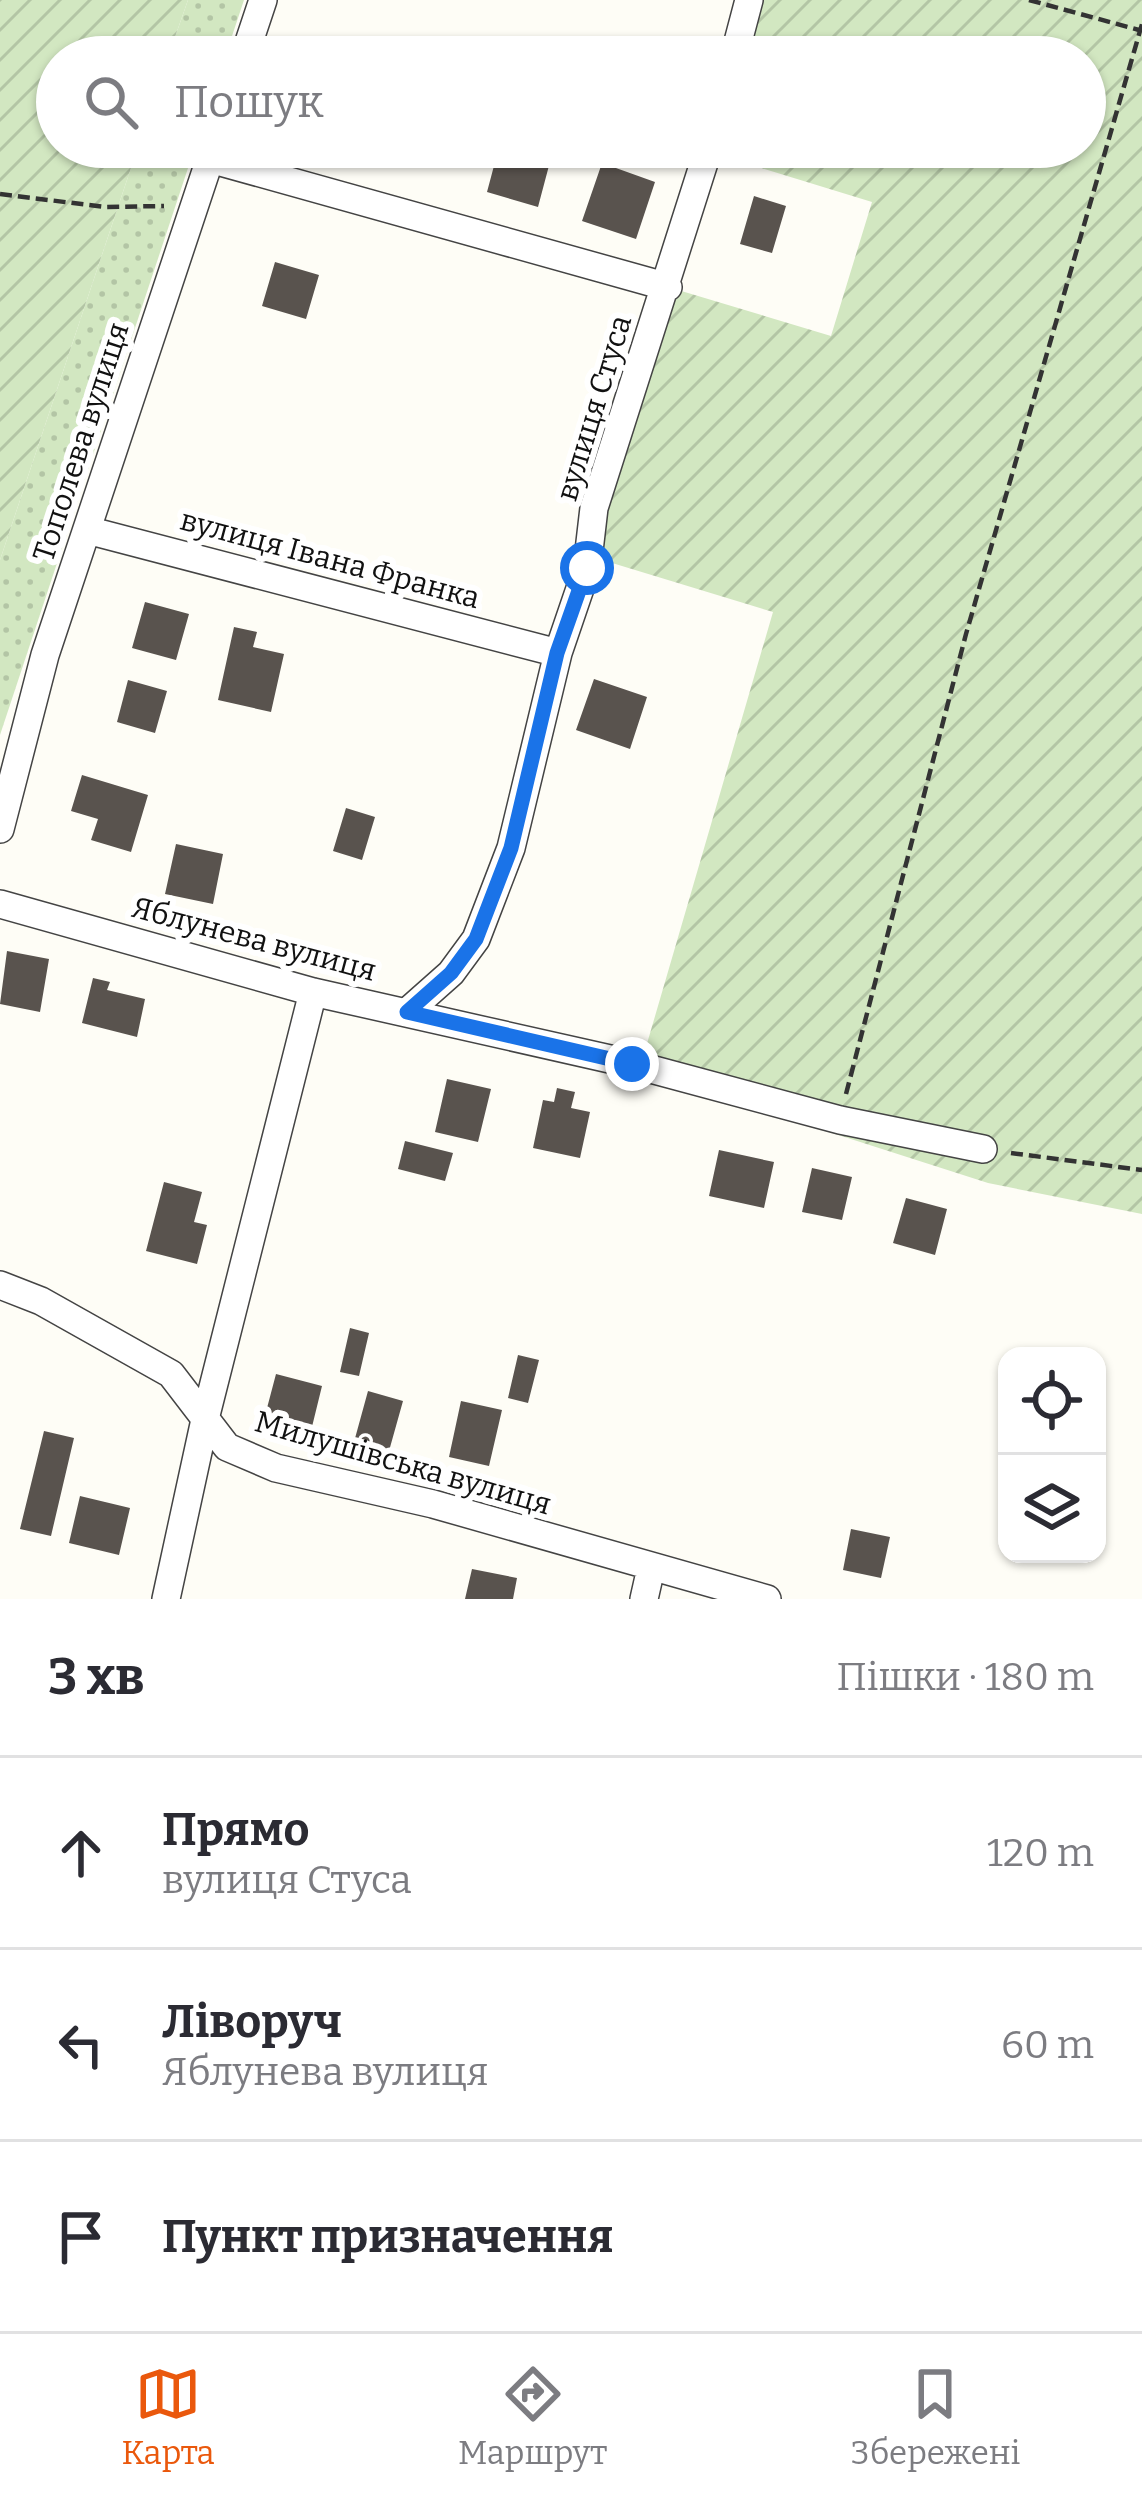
<!DOCTYPE html>
<html lang="uk">
<head>
<meta charset="utf-8">
<style>
  body { margin:0; font-family:Bitter,serif; background:#f2f2f3; color:#2b2b33 }
  .controls { position:absolute; right:36px; bottom:36px; display:grid; overflow:hidden; border-radius:24px; box-shadow:0 3px 9px #0004 }
  .controls button { width:108px; height:108px; display:grid; place-items:center; padding:0; border:0; border-bottom:3px solid #e1e1e2; background:#fff; color:#2b2b33; font:60px sans-serif }
  .stop { position:absolute; width:36px; height:36px; margin:-27px; border:9px solid #1a73e8; border-radius:50%; background:#fff }
  .stop.end { background:#1a73e8; border-color:#fff; box-shadow:0 3px 12px #0008 }
  .list { margin:0; padding:0; list-style:none }
  h2 { display:flex; justify-content:space-between; align-items:center; height:156px; margin:0; padding:0 48px; font-size:51px }
  h2 small { font-size:39px; font-weight:400; color:#7c7c81 }
  .list li { display:grid; grid-template-columns:78px 1fr auto; gap:36px; align-items:center; box-sizing:border-box; height:192px; padding:0 48px; border-top:3px solid #e1e1e2 }
  .list b { display:block; font-size:45px; white-space:nowrap }
  .list p { margin:0; font-size:39px; white-space:nowrap; color:#7c7c81 }
  .list em { font-size:39px; font-style:normal; color:#7c7c81 }
  .icon { flex:none; width:66px; height:66px; fill:none; stroke:currentColor; stroke-width:2; stroke-linecap:round; stroke-linejoin:round }
  .map { position:relative; flex:none; width:1142px; height:1599px; overflow:hidden }
  .search { position:absolute; background:#fff; box-shadow:0 3px 9px #0004; left:36px; right:36px; top:36px; height:132px; display:flex; align-items:center; gap:30px; box-sizing:border-box; padding:0 42px; border-radius:66px; color:#7c7c81; font-size:45px }
  .sheet { height:732px; background:#fff }
  nav { display:flex; justify-content:space-around; align-items:center; box-sizing:border-box; height:168px; border-top:3px solid #e1e1e2; background:#fff; font-size:33px; color:#7c7c81 }
  nav a { display:grid; justify-items:center; gap:6px }
  nav .on { color:#ea580c }
  .map>svg:first-child { display:block }
  .grass { fill:url(#grass-dots) }
  .garden { fill:url(#garden-furrows) }
  .building { fill:#59534e }
  .lines { fill:none; stroke-linecap:round; stroke-linejoin:round }
  .minor-casing { stroke:#444; stroke-width:30 }
  .path { stroke:#333; stroke-width:4.5; stroke-dasharray:12 6; stroke-linecap:butt }
  .minor { stroke:#fff; stroke-width:27 }
  .route { stroke:#1a73e8; stroke-width:15 }
  .labels { text-anchor:middle; dominant-baseline:central; stroke-width:12; stroke-linejoin:round; paint-order:stroke }
  .street-label { font-size:30px; fill:#111; stroke:#fff }
</style>
</head>
<body>
<div class="map">
<svg width="1142" height="1599" viewBox="0 0 1142 1599">
  <defs>
    <pattern id="grass-dots" width="8" height="8" patternUnits="userSpaceOnUse" patternTransform="scale(3)"><rect width="8" height="8" fill="#d2e7c1"/><path d="M2 2h.1M6 6h.1" fill="none" stroke="#b3c5a5" stroke-width="1.8" stroke-linecap="round"/></pattern>
    <pattern id="garden-furrows" width="10" height="10" patternUnits="userSpaceOnUse" patternTransform="scale(3)"><rect width="10" height="10" fill="#d2e7c1"/><path d="M-1 1l2-2M0 10L10 0M9 11l2-2" fill="none" stroke="#b3c5a5"/></pattern>
  </defs>
  <rect width="100%" height="100%" fill="#fefdf6"/>
  <path class="grass" d="M 188,0 L 244,0 L 225,57 L 168,57 Z
    M 138,147 L 195,147 L 0,735 L 0,560 Z"/>
  <path class="garden" d="M 0,0 L 188,0 L 168,57 L 57,57 L 57,147 L 138,147 L 0,560 Z
    M 761,0 L 1142,0 L 1142,1214 L 988,1183 L 639,1071 L 773,612 L 599,559 L 605,511 L 678,290 L 831,336 L 872,202 L 719,155 L 721,147 L 1085,147 L 1085,57 L 745,57 Z"/>
  <path class="building" d="M 499,147 L 551,158 L 538,207 L 487,192 Z
    M 602,163 L 655,182 L 636,239 L 582,221 Z
    M 754,196 L 786,206 L 772,253 L 740,244 Z
    M 275,262 L 319,275 L 306,319 L 262,306 Z
    M 145,602 L 189,614 L 176,660 L 132,648 Z
    M 234,627 L 257,632 L 253,647 L 284,654 L 271,712 L 218,700 Z
    M 594,679 L 647,697 L 630,749 L 576,730 Z
    M 128,680 L 167,691 L 155,733 L 117,722 Z
    M 82,775 L 148,795 L 131,852 L 91,840 L 98,819 L 71,811 Z
    M 346,808 L 375,817 L 362,860 L 333,851 Z
    M 176,844 L 223,854 L 213,904 L 165,894 Z
    M 7,951 L 49,959 L 40,1012 L 0,1004 Z
    M 93,978 L 110,982 L 107,990 L 145,999 L 137,1037 L 82,1023 Z
    M 447,1079 L 491,1089 L 478,1142 L 435,1132 Z
    M 557,1088 L 575,1092 L 571,1108 L 590,1112 L 580,1158 L 533,1148 L 543,1100 L 554,1102 Z
    M 405,1141 L 453,1153 L 445,1181 L 398,1169 Z
    M 719,1150 L 774,1162 L 764,1208 L 709,1196 Z
    M 812,1168 L 852,1177 L 842,1220 L 802,1212 Z
    M 164,1182 L 202,1192 L 194,1222 L 207,1225 L 197,1264 L 146,1251 Z
    M 906,1198 L 947,1209 L 935,1255 L 893,1243 Z
    M 350,1328 L 369,1333 L 359,1376 L 340,1372 Z
    M 518,1355 L 539,1360 L 528,1403 L 508,1398 Z
    M 276,1374 L 322,1386 L 309,1439 L 262,1427 Z
    M 368,1391 L 403,1401 L 389,1451 L 354,1442 Z
    M 461,1401 L 502,1410 L 489,1466 L 449,1457 Z
    M 44,1431 L 74,1438 L 51,1536 L 20,1529 Z
    M 80,1496 L 130,1508 L 119,1555 L 69,1543 Z
    M 851,1529 L 890,1537 L 881,1578 L 843,1570 Z
    M 472,1569 L 517,1578 L 513,1599 L 465,1599 Z"/>
  <g class="lines">
    <defs>
      <path id="minor" d="M 244,57 L 263,0
        M 734,57 L 749,0
        M 210,159 L 668,287
        M 87,530 L 558,653
        M 0,829 L 45,655 L 214,147
        M 0,904 L 313,992 L 632,1064 L 840,1120 L 983,1149
        M 407,1012 L 451,973 L 476,939 L 511,848 L 558,653 L 587,568 L 594,508 L 709,147
        M 0,1285 L 41,1301 L 171,1374 L 227,1447 L 276,1468 L 433,1504 L 767,1599
        M 166,1599 L 206,1415 L 313,992
        M 644,1599 L 651,1568"/>
    </defs>
    <use href="#minor" class="minor-casing"/>
    <path class="path" d="M 1029,0 L 1139,30
      M 0,194 L 105,207 L 164,206
      M 846,1094 L 966,634 L 1142,24
      M 1011,1153 L 1142,1170"/>
    <use href="#minor" class="minor"/>
  </g>
  <g class="lines">
    <path class="route" d="M 587,568 L 557,653 L 511,848 L 476,939 L 451,973 L 407,1012 L 632,1064"/>
  </g>
  <g class="labels">
    <g class="street-label">
      <text transform="translate(594 408) rotate(-73)">вулиця Стуса</text>
      <text transform="translate(81 442) rotate(-72)">Тополева вулиця</text>
      <text transform="translate(330 559) rotate(15)">вулиця Івана Франка</text>
      <text transform="translate(254 939) rotate(15)">Яблунева вулиця</text>
      <text transform="translate(403 1463) rotate(16)">Милушівська вулиця</text>
    </g>
  </g>
</svg>
<div class="controls">
<button><svg class="icon" aria-label="locate" viewBox="0 0 24 24"><circle cx="12" cy="12" r="6"/><path d="M12 2v4M12 18v4M2 12h4M18 12h4"/></svg></button>
<button><svg class="icon" aria-label="layers" viewBox="0 0 24 24"><path d="M12 4l9 5-9 5-9-5zM3 14l9 5 9-5"/></svg></button>
</div>
<div class="stop" style="left:587px;top:568px"></div>
<div class="stop end" style="left:632px;top:1064px"></div>
<div class="search"><svg class="icon" aria-label="search" viewBox="0 0 24 24"><circle cx="10" cy="10" r="6"/><path d="M15 15l6 6"/></svg>Пошук</div>
</div>
<section class="sheet">
<h2>3 хв<small>Пішки · 180 m</small></h2>
<ul class="list">
<li><svg class="icon" aria-label="ahead" viewBox="0 0 24 24"><path d="M12 20V5M6 11l6-6 6 6"/></svg><div><b>Прямо</b><p>вулиця Стуса</p></div><em>120 m</em></li>
<li><svg class="icon" aria-label="left" viewBox="0 0 24 24"><path d="M17 20v-9H6M10 6l-5 5 5 5"/></svg><div><b>Ліворуч</b><p>Яблунева вулиця</p></div><em>60 m</em></li>
<li><svg class="icon" aria-label="arrive" viewBox="0 0 24 24"><path d="M6 21V4h12l-3 4 3 4H6"/></svg><div><b>Пункт призначення</b></div></li>
</ul>
</section>
<nav>
<a class="on"><svg class="icon" aria-label="map" viewBox="0 0 24 24"><path d="M3 6l6-2 6 2 6-2v14l-6 2-6-2-6 2zM9 4v14M15 6v14"/></svg>Карта</a>
<a><svg class="icon" aria-label="directions" viewBox="0 0 24 24"><path d="M12 3l9 9-9 9-9-9zM9 14v-3h6M13 9l2 2-2 2"/></svg>Маршрут</a>
<a><svg class="icon" aria-label="saved" viewBox="0 0 24 24"><path d="M7 4h10v16l-5-4-5 4z"/></svg>Збережені</a>
</nav>
</body>
</html>
